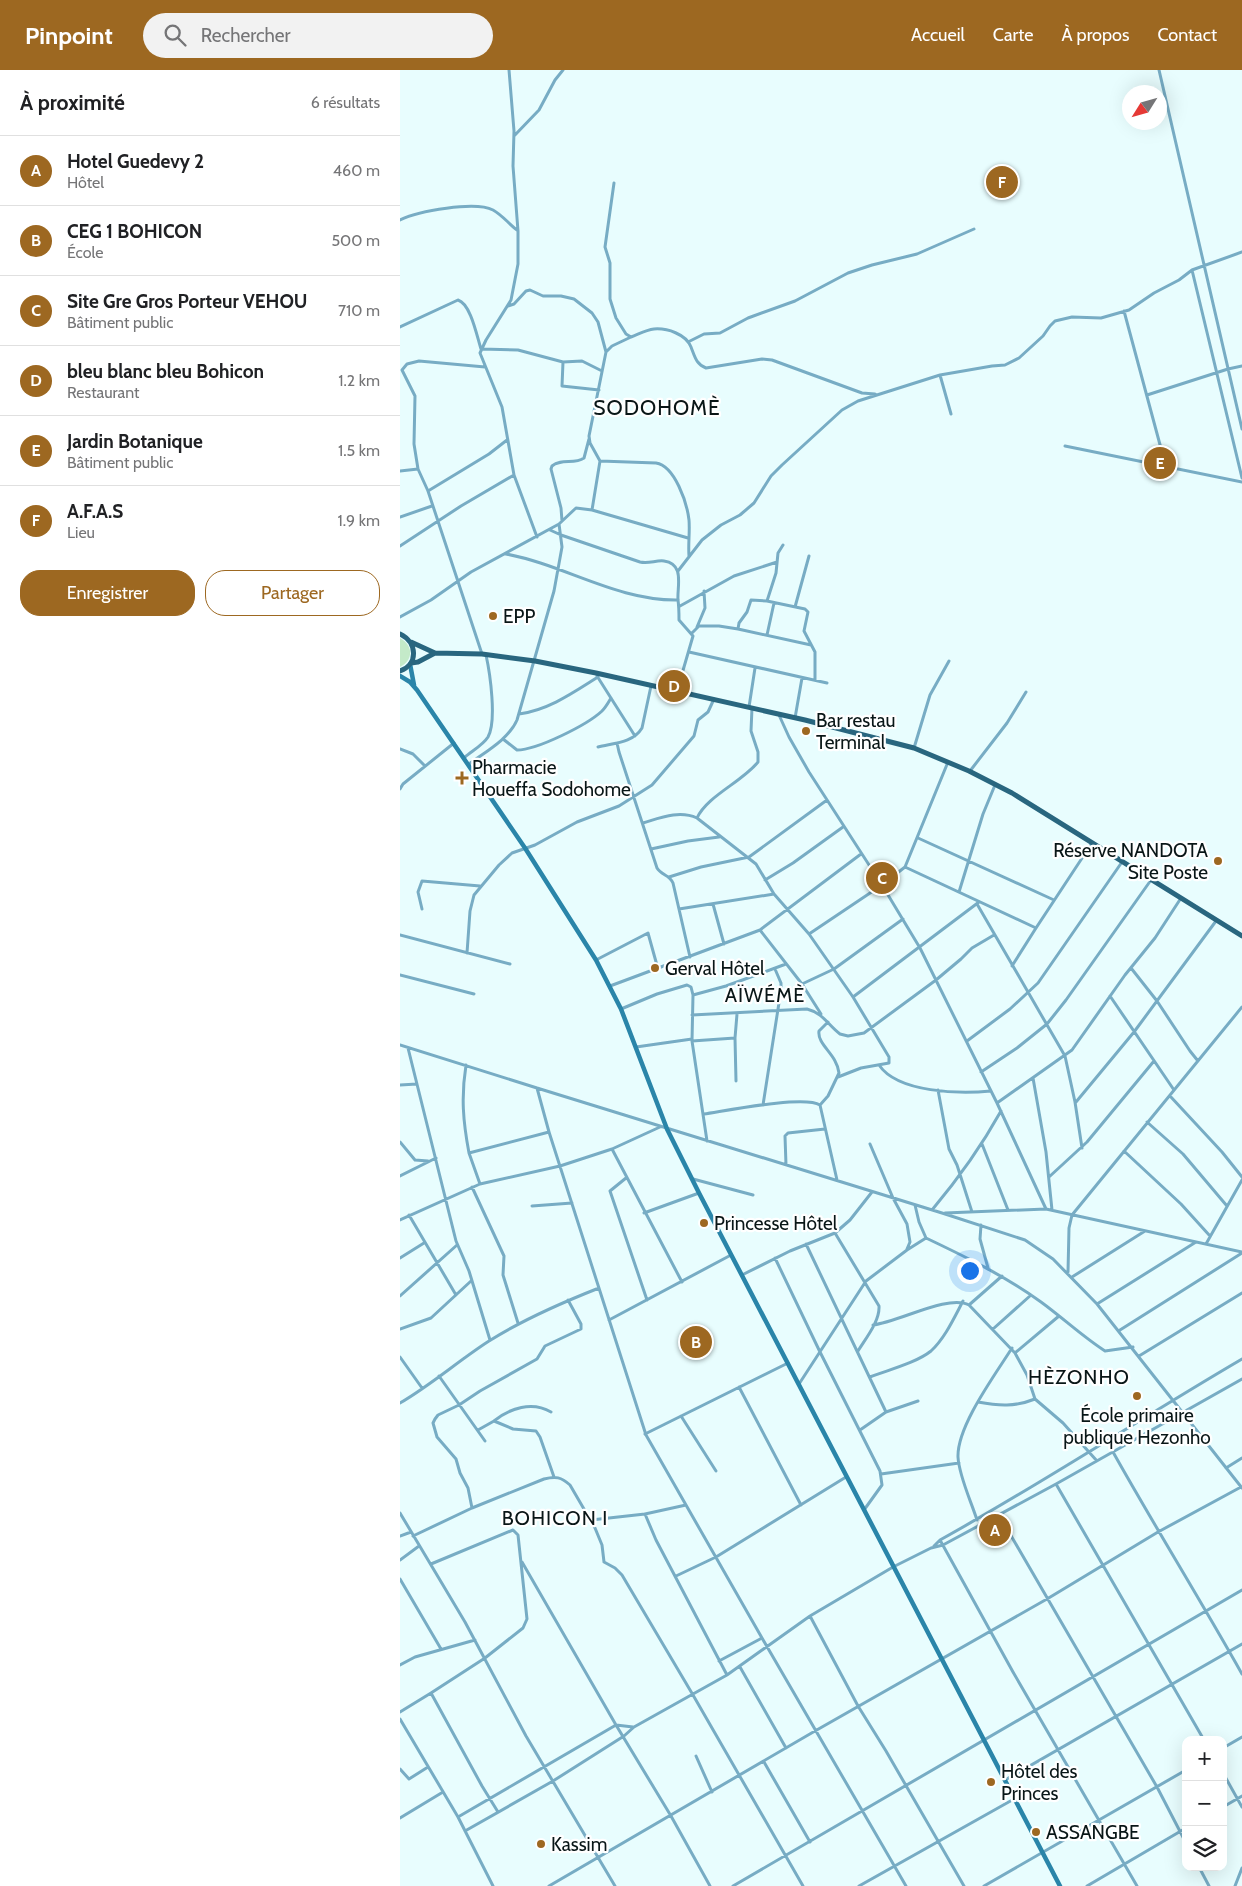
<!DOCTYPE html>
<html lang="fr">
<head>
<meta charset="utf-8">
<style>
  body { margin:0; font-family:Cabin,sans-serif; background:#f2f2f2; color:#202124 }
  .controls { position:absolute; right:15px; bottom:15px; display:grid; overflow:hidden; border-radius:10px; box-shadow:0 5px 20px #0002 }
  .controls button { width:45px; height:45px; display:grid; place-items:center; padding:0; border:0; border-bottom:1px solid #e0e0e0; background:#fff; color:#202124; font:25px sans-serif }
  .compass { position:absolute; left:722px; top:15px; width:45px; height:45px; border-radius:50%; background:#fff; box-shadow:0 5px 20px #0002; rotate:233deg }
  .you { position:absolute; left:569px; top:1200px; width:18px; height:18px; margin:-12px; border:4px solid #fff; border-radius:50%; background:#1a73e8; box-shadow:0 0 0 8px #1a73e833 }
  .badge { display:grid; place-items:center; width:32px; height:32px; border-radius:50%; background:#9d6821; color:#fff; font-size:16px; font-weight:700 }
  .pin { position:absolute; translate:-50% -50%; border:2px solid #fff; box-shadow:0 1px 5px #0006 }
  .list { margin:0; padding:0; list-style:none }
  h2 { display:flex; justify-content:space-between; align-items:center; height:65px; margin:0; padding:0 20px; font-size:21px }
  h2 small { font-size:16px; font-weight:400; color:#757577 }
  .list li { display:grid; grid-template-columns:32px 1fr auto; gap:15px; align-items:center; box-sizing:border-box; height:70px; padding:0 20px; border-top:1px solid #e0e0e0 }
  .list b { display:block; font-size:19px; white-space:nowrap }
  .list p { margin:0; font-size:16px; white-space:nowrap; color:#757577 }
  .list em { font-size:16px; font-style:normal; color:#757577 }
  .actions { display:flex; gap:10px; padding:15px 20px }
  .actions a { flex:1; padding:11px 0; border:1px solid #9d6821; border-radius:20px; text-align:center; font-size:18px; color:#9d6821 }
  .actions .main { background:#9d6821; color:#fff }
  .icon { flex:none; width:28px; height:28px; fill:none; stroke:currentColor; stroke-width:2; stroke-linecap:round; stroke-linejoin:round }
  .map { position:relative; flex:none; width:842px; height:1816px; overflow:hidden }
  header { display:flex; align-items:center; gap:30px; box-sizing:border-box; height:70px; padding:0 25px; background:#9d6821; color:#fff }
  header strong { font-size:24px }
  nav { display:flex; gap:28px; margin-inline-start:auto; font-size:18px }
  .search { width:350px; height:45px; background:#f2f2f2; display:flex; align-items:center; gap:12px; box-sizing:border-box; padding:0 18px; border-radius:28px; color:#757577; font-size:19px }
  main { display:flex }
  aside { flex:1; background:#fff }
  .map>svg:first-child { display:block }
  .green { fill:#c4eac9 }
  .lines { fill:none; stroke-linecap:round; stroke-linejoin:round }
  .street { stroke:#77acc4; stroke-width:3 }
  .secondary { stroke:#2a85a9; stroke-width:4.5 }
  .primary { stroke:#29667f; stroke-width:5 }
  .poi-dot { fill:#9d6821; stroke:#fff; stroke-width:2 }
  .labels { text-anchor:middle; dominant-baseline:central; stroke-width:4.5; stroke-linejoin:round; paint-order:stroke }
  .poi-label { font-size:19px; fill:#091617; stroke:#fff; text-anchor:start }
  .neighbourhood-label { font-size:20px; letter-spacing:1px; fill:#091617; stroke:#fff }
  .quarter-label { font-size:21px; letter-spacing:1px; fill:#091617; stroke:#fff }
</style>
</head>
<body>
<header>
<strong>Pinpoint</strong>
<div class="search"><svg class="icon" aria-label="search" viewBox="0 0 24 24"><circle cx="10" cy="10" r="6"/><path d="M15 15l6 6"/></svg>Rechercher</div>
<nav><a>Accueil</a><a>Carte</a><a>À propos</a><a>Contact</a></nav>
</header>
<main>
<aside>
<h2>À proximité<small>6 résultats</small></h2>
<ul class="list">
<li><span class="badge">A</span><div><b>Hotel Guedevy 2</b><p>Hôtel</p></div><em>460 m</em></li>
<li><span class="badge">B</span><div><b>CEG 1 BOHICON</b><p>École</p></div><em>500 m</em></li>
<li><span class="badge">C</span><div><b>Site Gre Gros Porteur VEHOU</b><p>Bâtiment public</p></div><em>710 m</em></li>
<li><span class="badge">D</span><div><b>bleu blanc bleu Bohicon</b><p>Restaurant</p></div><em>1.2 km</em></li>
<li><span class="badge">E</span><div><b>Jardin Botanique</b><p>Bâtiment public</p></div><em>1.5 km</em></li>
<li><span class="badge">F</span><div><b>A.F.A.S</b><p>Lieu</p></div><em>1.9 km</em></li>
</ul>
<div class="actions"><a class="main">Enregistrer</a><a>Partager</a></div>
</aside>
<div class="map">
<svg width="842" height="1816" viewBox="0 0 842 1816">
  <rect width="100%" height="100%" fill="#e8fdfe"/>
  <path class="green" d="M 0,568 C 13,575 14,590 0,597 Z"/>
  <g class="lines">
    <path class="street" d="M 109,0 L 114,61 L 113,96 L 118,161 L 118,194 L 111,230 L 86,270 L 80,283 L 102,337 L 114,405 L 137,467
      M 759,0 L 842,359
      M 114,66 L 139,40 L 155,10 L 163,0
      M 214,113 L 205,177 L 210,193 L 210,229 L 216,248 L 226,264 L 231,267 C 239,264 246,260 254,259 C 267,258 286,264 291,277 C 295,287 296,294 306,298 L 362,289 L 372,290 L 462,323 L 475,324
      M 0,150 C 18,141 75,131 93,140 C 102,145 109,154 117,160
      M 792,200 L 842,408
      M 108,236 L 114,234 L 126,221 L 130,220 L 143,226 L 161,226 L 174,229 L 192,243 L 198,252 L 206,282 L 189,366 L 190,373 L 200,391 L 192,440
      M 724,241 L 766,397
      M 0,257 L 58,230 C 71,234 77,267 81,279 L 118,280 L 163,292
      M 288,272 L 304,264 L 320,263 L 348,248 L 395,231 L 448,203 L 472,195 L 517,184 L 574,159
      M 206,282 L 212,276 L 231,267
      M 540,305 L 551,344
      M 199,320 L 162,316 L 163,292 L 182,291 L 202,301
      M 747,325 L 828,299 L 842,296
      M 665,376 L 842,412
      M 200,391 L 256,393 C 275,396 287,433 289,450 C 290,462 288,474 289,486
      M 0,401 L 18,399
      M 28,421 L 89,384 L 107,370
      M 0,447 L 32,436
      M 162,451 L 161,438 L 151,399 L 152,396 C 162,388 174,395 184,388 L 189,369
      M 150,460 L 161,465 L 240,492 C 249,494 256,490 264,491 C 285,494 277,516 278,530 C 279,537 279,543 279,550 L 293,566 L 277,621
      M 0,476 L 61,436 L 114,405
      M 106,484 C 165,495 217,531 278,530
      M 278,501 L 302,470 L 321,455 L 340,445 L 354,433 L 371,406 L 382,395 L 442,340 L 458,331 L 540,305 L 592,296 L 605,295 L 619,288 L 643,266 L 650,256 L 655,251 L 672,247 L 701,248 L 729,240 L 754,223 L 779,210 L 792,200 L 842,182
      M 367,531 L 376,503 L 378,483 L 383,475
      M 280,536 L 334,506 L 377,492
      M 395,537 L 409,486
      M 0,547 L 31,530 L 71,502 L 159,454 L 176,438 L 192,440 L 288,468
      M 297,557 L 305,538 L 304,521
      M 338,559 L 339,553 L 347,542 L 351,530 L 367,531 L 405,539 L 408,542 L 404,561 L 415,582 L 415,610
      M 292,563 L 299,556 L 319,556 L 338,559 L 411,575
      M 367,565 L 374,533
      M 289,582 L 427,613
      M 82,584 L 28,421 L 18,399 L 14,374 L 15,326 L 2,300 L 7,294 L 19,291 L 85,297
      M 197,606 L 235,666
      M 349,637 L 355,598
      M 119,644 C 149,640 174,622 198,607
      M 379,645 L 389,667 L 409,702 L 482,815 L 520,878 L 597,1033 L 646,1139
      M 395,648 L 402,608
      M 103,669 L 117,680 C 137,680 187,655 202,641 C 206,637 208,633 211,628
      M 217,673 L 219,682 L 257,798 C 261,805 270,805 273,813 L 290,887
      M 198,677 C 214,673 233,673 242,658 L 251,616
      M 514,678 L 530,625 L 549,591
      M 0,679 L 13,684 L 25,696
      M 65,687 C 72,681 83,675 88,667 C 97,651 90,603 86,585
      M 69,694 C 85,682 109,669 117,650 L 154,521 L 162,477 L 159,454
      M 570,701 L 607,653 L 626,622
      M 0,719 L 3,714 L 54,673
      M 297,748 C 307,726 342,712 358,692 L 358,682 L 351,661 L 352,638
      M 243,753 C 260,748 279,740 297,748 L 356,794 L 374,824 L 409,864 L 453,927 L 489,987 L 489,993 L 461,998 L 438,1007
      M 518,768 L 654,830
      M 251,779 L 288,771 L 319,767
      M 505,797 L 636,858
      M 269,807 L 301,797 L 349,787 L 427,730
      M 365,810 L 393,793 L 443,757
      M 559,822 L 583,744 L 595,715
      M 313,834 L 324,874
      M 577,834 L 665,986 L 675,1032 L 682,1078
      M 22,839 L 18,822 L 22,811 L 80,816
      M 279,839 L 374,824
      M 360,860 L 402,914 L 421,944
      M 409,864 L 482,815 L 505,797 L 548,692
      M 0,865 L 110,894
      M 67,883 L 70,841 L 74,825 L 99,795 L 112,783 L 135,775 L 177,752 L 219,736 L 252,715 L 294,666 L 298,650 L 308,642 L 314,629
      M 196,890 L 248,863 L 258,899
      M 612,896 L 636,858 L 692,773
      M 731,898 L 757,931 L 790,981 L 798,991
      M 0,905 L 74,924
      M 402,914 L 434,899 L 503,849
      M 210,916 L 360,860 L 461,784
      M 293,925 L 326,916 L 386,894
      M 710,926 L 774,1020
      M 453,927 L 579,832
      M 221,939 L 257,924 L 287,915 L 291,917 L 293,925 L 292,971 L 307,1071
      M 292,945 L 407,939 C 423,943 428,955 440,964 L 448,966 L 464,963 L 536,910 L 561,889 L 572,878 L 594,865
      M 335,968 L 336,1011
      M 292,971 L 335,968 L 337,944
      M 567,971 L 610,939 L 638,913 L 722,792
      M 0,975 L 137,1018 L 149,1062 L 246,1365 L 362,1568 L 506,1816
      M 236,977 L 292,969
      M 8,978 L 56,1171 L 69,1201 L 90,1270
      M 66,995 C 61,1027 63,1051 69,1083
      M 479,995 C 498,1023 560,1024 591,1021
      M 581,1002 L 617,978 L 647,954 L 666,930 L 751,810
      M 633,1008 L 646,1082 L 652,1140
      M 0,1015 L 17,1014
      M 137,1018 L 542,1143 L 625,1170 L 653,1189 L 697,1234 L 842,1418
      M 538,1020 L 549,1079 L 557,1095 L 572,1142
      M 770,1026 L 822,1082 L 842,1107
      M 676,1032 L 734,962 L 816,851
      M 597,1033 L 672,980 L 725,905 L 755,868 L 781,828
      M 363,1035 L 381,920 L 381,913 L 375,899
      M 420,1035 L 428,1026 L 439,1003 C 437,984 417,975 419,961 L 428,952
      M 420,1035 L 437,1110
      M 304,1044 C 325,1041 404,1025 420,1035
      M 747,1052 L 783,1084 L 827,1136
      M 0,1072 L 15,1090 L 28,1091
      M 470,1074 L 493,1128 L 507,1154 L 510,1172 L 507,1179
      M 582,1074 L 608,1140
      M 212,1079 L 282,1212
      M 724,1081 L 781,1134 L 810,1166
      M 386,1095 L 385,1066 L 388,1063 L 425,1059
      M 0,1106 L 36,1088
      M 649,1107 L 687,1072 L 754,991
      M 226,1108 L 210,1121 L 247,1230
      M 293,1109 L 353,1125
      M 80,1114 L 69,1083 L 149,1062
      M 72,1117 L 104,1186 L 103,1205 L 118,1253
      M 515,1135 L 519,1152 L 526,1168 C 566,1187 605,1206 641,1232 C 663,1248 683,1267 705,1281 L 733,1277
      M 132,1136 L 172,1133
      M 532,1140 C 558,1109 581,1077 601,1041
      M 244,1143 L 299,1123
      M 545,1143 L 646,1139 L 842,1182
      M 9,1145 L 56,1225
      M 0,1150 L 80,1114 L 160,1096 L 212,1079 L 260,1057
      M 581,1155 L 580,1169 L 588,1198
      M 435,1163 L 479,1236 C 480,1251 466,1268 458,1281
      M 406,1174 L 486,1342
      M 806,1174 L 842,1110
      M 0,1188 L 24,1173
      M 375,1188 L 420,1282 L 480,1401 L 482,1415 L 464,1440
      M 668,1202 L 669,1158 L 672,1145 L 842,937
      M 342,1205 L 390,1181 L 435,1163 L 450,1150 L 472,1122
      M 672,1207 L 745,1161
      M 0,1226 L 57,1175
      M 697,1234 L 796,1172
      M 569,1235 L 602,1206
      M 209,1250 L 331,1185
      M 473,1255 C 499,1252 548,1224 569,1235 L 615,1283 L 627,1305 L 635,1329 L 663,1353 L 697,1391
      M 0,1259 L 31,1248 L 71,1211
      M 593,1259 L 631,1225
      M 720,1260 L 842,1183
      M 615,1283 L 659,1246
      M 739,1286 L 842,1223
      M 0,1287 L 22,1318
      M 39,1306 L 85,1371
      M 470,1307 C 488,1300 516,1293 531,1281 C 545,1268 554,1248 563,1231
      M 399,1314 L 466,1211 L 507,1180 L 526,1168
      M 339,1317 L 401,1435
      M 578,1332 C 599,1336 615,1337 635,1329
      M 0,1333 C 31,1315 58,1291 89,1271 C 124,1249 161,1233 199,1218
      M 281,1346 L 316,1401
      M 94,1351 C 110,1338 132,1331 151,1342
      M 78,1360 L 94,1351 L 113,1359 L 136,1361 L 140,1367 L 154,1407
      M 460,1360 L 486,1342 L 518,1331
      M 245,1364 L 388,1293
      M 713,1382 C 755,1457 800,1529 842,1604
      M 826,1398 L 842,1388
      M 481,1404 L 559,1393
      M 656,1414 L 804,1670
      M 72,1438 L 68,1418 L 60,1403 L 56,1389 L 37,1367 L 33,1353 L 35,1349 L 38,1345 L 59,1335 L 80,1321 L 137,1289 L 145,1276 L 181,1259 L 181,1254 L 168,1230
      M 0,1443 L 65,1552 L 126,1666 L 215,1816
      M 245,1444 L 256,1470 L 327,1605
      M 599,1445 L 757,1717 L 786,1773
      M 191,1450 L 245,1444 L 286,1435
      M 577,1450 C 571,1431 559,1406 558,1387 C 557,1356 595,1305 612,1278
      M 0,1466 L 11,1462
      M 13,1466 L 72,1438 L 144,1409 C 156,1406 161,1407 170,1415 L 195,1458 L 202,1475 L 204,1492 L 215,1498 L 222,1505 L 293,1625 L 403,1816
      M 540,1470 L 613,1602 L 737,1816
      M 534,1476 L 540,1470 C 643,1413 741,1348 842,1289
      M 0,1490 L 19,1476
      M 122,1492 L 216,1655 L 271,1746 L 310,1816
      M 31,1494 L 113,1460 L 118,1465 L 127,1549 L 123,1558 L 85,1588 L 31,1623 L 82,1716 L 98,1742
      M 276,1506 L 316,1487 L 446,1407
      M 0,1509 L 41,1579
      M 410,1546 L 458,1636 L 486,1681 L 564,1816
      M 319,1591 L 362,1568
      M 0,1595 L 15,1587 L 75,1570
      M 340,1597 L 386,1678
      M 0,1642 L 31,1623
      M 0,1649 L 58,1747 L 93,1816
      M 823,1678 L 842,1667
      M 296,1686 L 312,1722
      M 364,1692 L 410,1772
      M 0,1699 L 9,1709 L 28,1697
      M 823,1703 L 842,1737
      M 605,1710 L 842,1574
      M 823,1737 L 842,1726
      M 58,1747 L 216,1655 L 233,1657
      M 0,1748 L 43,1722
      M 65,1761 L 153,1711 L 224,1666 L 234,1657 L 327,1605 L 410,1546 L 493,1497 L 531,1478 L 543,1475 L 656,1414 L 842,1309
      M 799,1797 L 809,1816
      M 149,1816 L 415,1661 L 647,1529 L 758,1462 L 841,1417
      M 333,1816 L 842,1520
      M 459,1816 L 614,1729
      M 584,1816 L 786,1700
      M 687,1816 L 786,1758
      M 835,1816 L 842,1798"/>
    <path class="secondary" d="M 10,594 L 14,615
      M 0,606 L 10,612 L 17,620 L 125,778 L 196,890 L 221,939 L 267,1059 L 299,1123 L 660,1816"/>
    <path class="primary" d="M 0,564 C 17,572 19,594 0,601
      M 11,572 L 35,583 L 82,584 L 135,591 L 196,603 L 405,650 L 514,678 L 569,701 L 612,723 L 842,866
      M 11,593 L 18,592 L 35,583"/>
  </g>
  <g class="poi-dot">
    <circle cx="93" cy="546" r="5"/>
    <circle cx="406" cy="661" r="5"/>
    <path d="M59.5 700.5h5v5h5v5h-5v5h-5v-5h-5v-5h5z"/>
    <circle cx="818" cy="791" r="5"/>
    <circle cx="255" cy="898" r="5"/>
    <circle cx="304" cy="1153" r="5"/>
    <circle cx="737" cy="1326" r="5"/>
    <circle cx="591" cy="1712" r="5"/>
    <circle cx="636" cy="1762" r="5"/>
    <circle cx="141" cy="1774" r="5"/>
  </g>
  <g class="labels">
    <g class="poi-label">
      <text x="103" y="546">EPP</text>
      <text x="416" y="650">Bar restau<tspan x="416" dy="22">Terminal</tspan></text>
      <text x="72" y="697">Pharmacie<tspan x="72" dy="22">Houeffa Sodohome</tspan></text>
      <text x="808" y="780" text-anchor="end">Réserve NANDOTA<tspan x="808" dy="22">Site Poste</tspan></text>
      <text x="265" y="898">Gerval Hôtel</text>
      <text x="314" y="1153">Princesse Hôtel</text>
      <text x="737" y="1345" text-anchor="middle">École primaire<tspan x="737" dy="22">publique Hezonho</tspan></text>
      <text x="601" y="1701">Hôtel des<tspan x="601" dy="22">Princes</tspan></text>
      <text x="646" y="1762">ASSANGBE</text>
      <text x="151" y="1774">Kassim</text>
    </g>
    <g class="neighbourhood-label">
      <text x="365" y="925">AÏWÉMÈ</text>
      <text x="679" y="1307">HÈZONHO</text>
      <text x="155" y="1448">BOHICON I</text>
    </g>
    <g class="quarter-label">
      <text x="257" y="337">SODOHOMÈ</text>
    </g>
  </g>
</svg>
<div class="controls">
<button>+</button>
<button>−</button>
<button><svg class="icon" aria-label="layers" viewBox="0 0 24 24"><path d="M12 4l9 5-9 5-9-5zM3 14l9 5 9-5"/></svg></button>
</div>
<svg class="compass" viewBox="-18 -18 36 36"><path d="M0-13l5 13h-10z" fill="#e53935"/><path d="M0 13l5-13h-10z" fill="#757577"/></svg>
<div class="you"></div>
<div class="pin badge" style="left:595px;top:1460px">A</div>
<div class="pin badge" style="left:296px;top:1272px">B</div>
<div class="pin badge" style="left:482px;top:808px">C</div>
<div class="pin badge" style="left:274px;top:616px">D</div>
<div class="pin badge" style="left:760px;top:393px">E</div>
<div class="pin badge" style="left:602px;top:112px">F</div>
</div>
</main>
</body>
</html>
